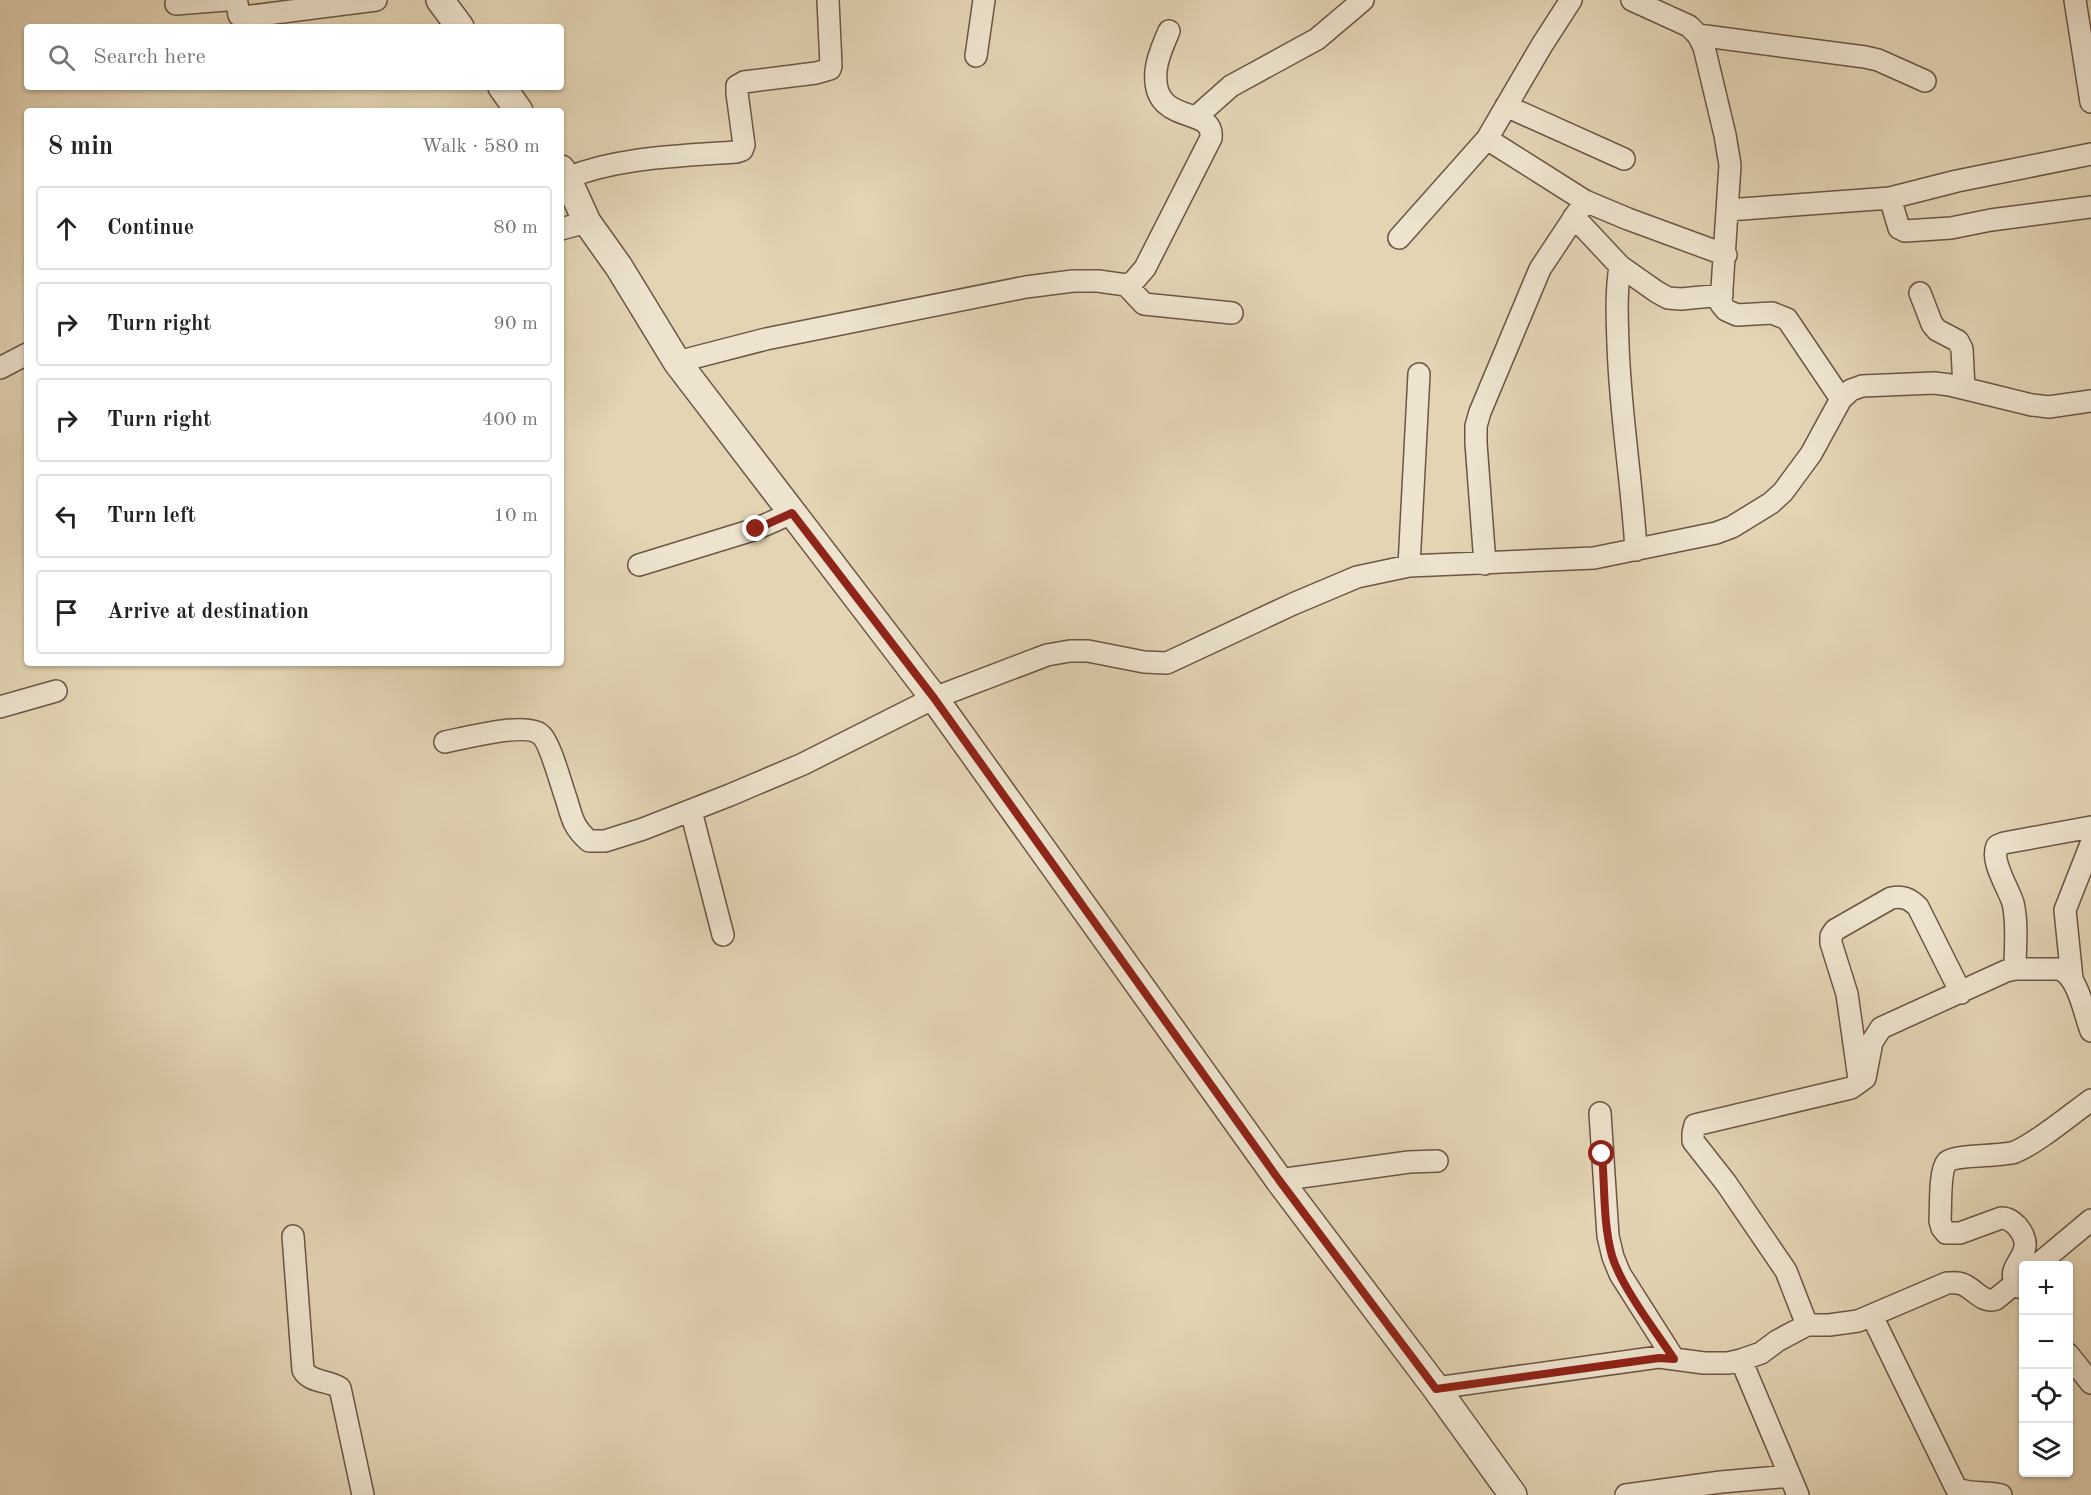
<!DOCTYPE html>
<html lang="en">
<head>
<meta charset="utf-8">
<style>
  body { margin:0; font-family:"Old Standard TT",serif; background:#f6f6f6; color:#222 }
  .controls { position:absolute; right:18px; bottom:18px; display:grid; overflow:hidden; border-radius:6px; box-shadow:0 2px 4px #0004 }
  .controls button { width:54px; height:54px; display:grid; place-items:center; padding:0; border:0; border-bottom:2px solid #e0e0e0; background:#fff; color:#222; font:30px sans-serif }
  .stop { position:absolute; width:18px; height:18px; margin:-14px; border:4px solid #8f2418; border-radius:50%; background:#fff }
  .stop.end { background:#8f2418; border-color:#fff; box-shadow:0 2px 6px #0008 }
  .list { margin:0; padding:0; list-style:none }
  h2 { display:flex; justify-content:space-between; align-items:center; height:78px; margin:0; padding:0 24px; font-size:26px }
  h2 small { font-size:20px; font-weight:400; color:#767676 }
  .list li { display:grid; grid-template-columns:39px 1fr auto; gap:18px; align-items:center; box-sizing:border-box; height:84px; margin:0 12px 12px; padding:0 12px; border:2px solid #e0e0e0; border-radius:6px }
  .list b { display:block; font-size:22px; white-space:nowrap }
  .list em { font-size:20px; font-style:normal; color:#767676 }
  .icon { flex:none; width:33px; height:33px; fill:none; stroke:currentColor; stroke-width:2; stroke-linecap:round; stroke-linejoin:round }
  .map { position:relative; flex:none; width:2091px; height:1495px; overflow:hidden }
  .search { position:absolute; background:#fff; box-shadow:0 2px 4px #0004; left:24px; top:24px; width:540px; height:66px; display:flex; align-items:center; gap:15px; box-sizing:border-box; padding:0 21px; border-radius:6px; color:#767676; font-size:22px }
  .panel { position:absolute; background:#fff; box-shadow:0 2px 4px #0004; left:24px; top:108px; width:540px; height:558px; border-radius:6px }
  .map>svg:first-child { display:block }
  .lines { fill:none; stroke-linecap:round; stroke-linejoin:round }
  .minor-casing { stroke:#6c5644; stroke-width:24 }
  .tertiary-casing { stroke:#6c5644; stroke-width:30 }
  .minor { stroke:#ede3ce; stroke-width:21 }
  .tertiary { stroke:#ede3ce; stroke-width:27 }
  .route { stroke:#8f2418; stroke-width:8 }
</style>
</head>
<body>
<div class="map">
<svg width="2091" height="1495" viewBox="0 0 2091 1495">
  <rect width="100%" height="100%" fill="#e3d4b4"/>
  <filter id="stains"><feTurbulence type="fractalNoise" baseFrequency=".00333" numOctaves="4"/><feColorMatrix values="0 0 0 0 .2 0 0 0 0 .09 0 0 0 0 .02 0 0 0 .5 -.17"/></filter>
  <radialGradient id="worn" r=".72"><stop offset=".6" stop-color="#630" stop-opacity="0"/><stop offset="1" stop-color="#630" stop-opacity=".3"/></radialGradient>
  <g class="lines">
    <defs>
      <path id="minor" d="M 232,0 L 237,3 L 239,15 L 244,17 L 376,0
        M 1632,0 L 1689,26 L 1698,35 L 1704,47 L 1725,135 L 1730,165 L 1721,304 L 1726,310 L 1737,315 L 1772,313 L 1787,319 L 1841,399
        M 2075,0 L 2091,102
        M 176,4 L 226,0
        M 1698,35 L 1865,57 L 1878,60 L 1925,81
        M 976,56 L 984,0
        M 1506,106 L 1624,159
        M 1196,117 L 1231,86 L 1317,39 L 1363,0
        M 1487,139 L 1585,201 L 1628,219 L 1726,255
        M 567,178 C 619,157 680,156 736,152 L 742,150 L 744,145 L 737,93 L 737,86 L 744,82 L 816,73 L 830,69 L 831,66 L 828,0
        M 1890,198 L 1899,228 L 1905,231 L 1951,228 L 1991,220 L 2091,207
        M 1728,210 L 1890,198 L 1957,181 L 2091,154
        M 1574,217 L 1620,266 L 1657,292 L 1668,298 L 1681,299 L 1722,295
        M 561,229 L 587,222
        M 1399,238 L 1487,139 L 1542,45 L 1571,0
        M 1620,266 C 1616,292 1617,317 1618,344 C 1620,413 1632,481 1636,550
        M 1126,285 L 1144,304 L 1232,313
        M 1920,293 L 1932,324 L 1937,330 L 1958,341 L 1962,349 L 1964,388
        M 677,362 L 766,339 L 1026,287 L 1073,281 L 1098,281 L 1126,285 L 1133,282 L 1145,268 L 1211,138 C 1215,104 1151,128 1156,71 C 1157,57 1164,43 1169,31
        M 0,368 L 27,354
        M 1485,564 L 1476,443 L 1476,426 L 1480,412 L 1540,269 L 1585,201
        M 639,565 L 756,529 L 792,513
        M 1409,566 L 1419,374
        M 0,707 L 56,691
        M 445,742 C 465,738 525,722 540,734 C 550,741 561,785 566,798 C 572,818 573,827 589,841 L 605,841 L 643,829 L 730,795 L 803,764 L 934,698 L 1047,655 L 1070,651 L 1088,651 L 1144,662 L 1167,663 L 1293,604 L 1357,577 L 1409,566 L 1594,558 L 1716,533 L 1732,527 L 1771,503 L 1783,492 L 1811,454 L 1841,399 L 1851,390 L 1862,386 L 1934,383 L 1950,385 L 2032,405 L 2049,407 L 2091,401
        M 691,811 L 723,935
        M 2015,969 C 2015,948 2018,924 2013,903 C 2008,887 1990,861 1997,846 L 2004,843 L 2091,827
        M 2072,979 L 2065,910 L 2091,844
        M 1859,1079 L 1847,994 L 1831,943 L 1831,936 L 1835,930 L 1891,898 C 1903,896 1909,898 1918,907 L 1961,993
        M 1600,1113 L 1608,1236 L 1613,1257 L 1620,1274 L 1674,1359
        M 1279,1180 L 1409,1162 L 1437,1161
        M 293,1236 L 303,1370 C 310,1383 329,1380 340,1388 L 363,1495
        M 2036,1266 L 2091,1220
        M 2018,1287 C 2000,1264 2042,1256 2017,1226 C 2012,1221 2008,1218 2001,1218 L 1960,1233 L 1946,1233 L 1942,1228 L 1940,1221 C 1941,1209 1939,1171 1947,1162 C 1956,1154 2000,1157 2015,1152 C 2037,1143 2070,1115 2091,1100
        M 1872,1316 L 1956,1488 C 1969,1495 1986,1491 2001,1495
        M 1807,1325 L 1786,1271 L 1726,1183 L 1693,1141 L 1693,1133 L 1695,1125 L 1851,1088 L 1865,1078 L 1872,1042 L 1881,1028 L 2006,971 L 2015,969 L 2059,969 C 2078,975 2084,1013 2091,1031
        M 2068,1354 L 2091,1383
        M 1741,1360 L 1798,1495
        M 1436,1388 L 1659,1357 L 1704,1363 L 1728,1363 L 1741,1360 L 1761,1353 L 1777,1341 L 1807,1325 L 1829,1325 L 1858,1321 L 1947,1283 C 1952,1283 1957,1282 1962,1284 C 1974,1288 1982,1304 1996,1299 L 2024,1276
        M 1626,1495 L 1721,1482 L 1790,1476"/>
      <path id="tertiary" d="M 440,0 L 460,27
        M 502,87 L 519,111
        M 561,169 L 567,178 L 587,222 L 619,267 L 677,362 L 934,698 L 1279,1180 L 1436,1388 L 1513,1495"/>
    </defs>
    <use href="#minor" class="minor-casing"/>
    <use href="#tertiary" class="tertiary-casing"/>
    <use href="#minor" class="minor"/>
    <use href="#tertiary" class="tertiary"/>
  </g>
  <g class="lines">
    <path class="route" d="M 756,529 L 792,513 L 934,698 L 1279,1180 L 1436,1389 L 1659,1358 L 1674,1359 C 1655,1330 1622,1288 1612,1256 C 1603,1223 1605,1188 1602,1154"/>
  </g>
  <rect width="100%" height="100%" filter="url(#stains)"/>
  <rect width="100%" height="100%" fill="url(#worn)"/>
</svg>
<div class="controls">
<button>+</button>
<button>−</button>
<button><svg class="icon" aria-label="locate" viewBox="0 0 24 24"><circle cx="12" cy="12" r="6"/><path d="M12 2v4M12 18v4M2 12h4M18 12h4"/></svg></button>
<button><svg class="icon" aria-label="layers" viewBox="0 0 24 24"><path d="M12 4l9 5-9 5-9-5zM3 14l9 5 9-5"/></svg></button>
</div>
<div class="stop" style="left:1602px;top:1154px"></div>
<div class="stop end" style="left:756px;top:529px"></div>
<div class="search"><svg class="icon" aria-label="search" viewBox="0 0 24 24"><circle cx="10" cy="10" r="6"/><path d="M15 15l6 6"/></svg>Search here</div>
<section class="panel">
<h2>8 min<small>Walk · 580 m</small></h2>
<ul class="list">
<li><svg class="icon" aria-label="ahead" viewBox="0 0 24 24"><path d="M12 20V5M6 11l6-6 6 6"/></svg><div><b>Continue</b></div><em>80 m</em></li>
<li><svg class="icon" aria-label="right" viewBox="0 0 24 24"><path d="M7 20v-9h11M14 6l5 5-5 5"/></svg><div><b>Turn right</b></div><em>90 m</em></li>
<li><svg class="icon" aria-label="right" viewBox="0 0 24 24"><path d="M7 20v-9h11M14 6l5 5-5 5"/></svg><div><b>Turn right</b></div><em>400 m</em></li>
<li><svg class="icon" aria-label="left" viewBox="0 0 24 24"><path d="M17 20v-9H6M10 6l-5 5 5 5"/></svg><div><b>Turn left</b></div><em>10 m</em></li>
<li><svg class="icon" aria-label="arrive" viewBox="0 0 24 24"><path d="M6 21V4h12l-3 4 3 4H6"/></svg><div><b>Arrive at destination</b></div></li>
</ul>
</section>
</div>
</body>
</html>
